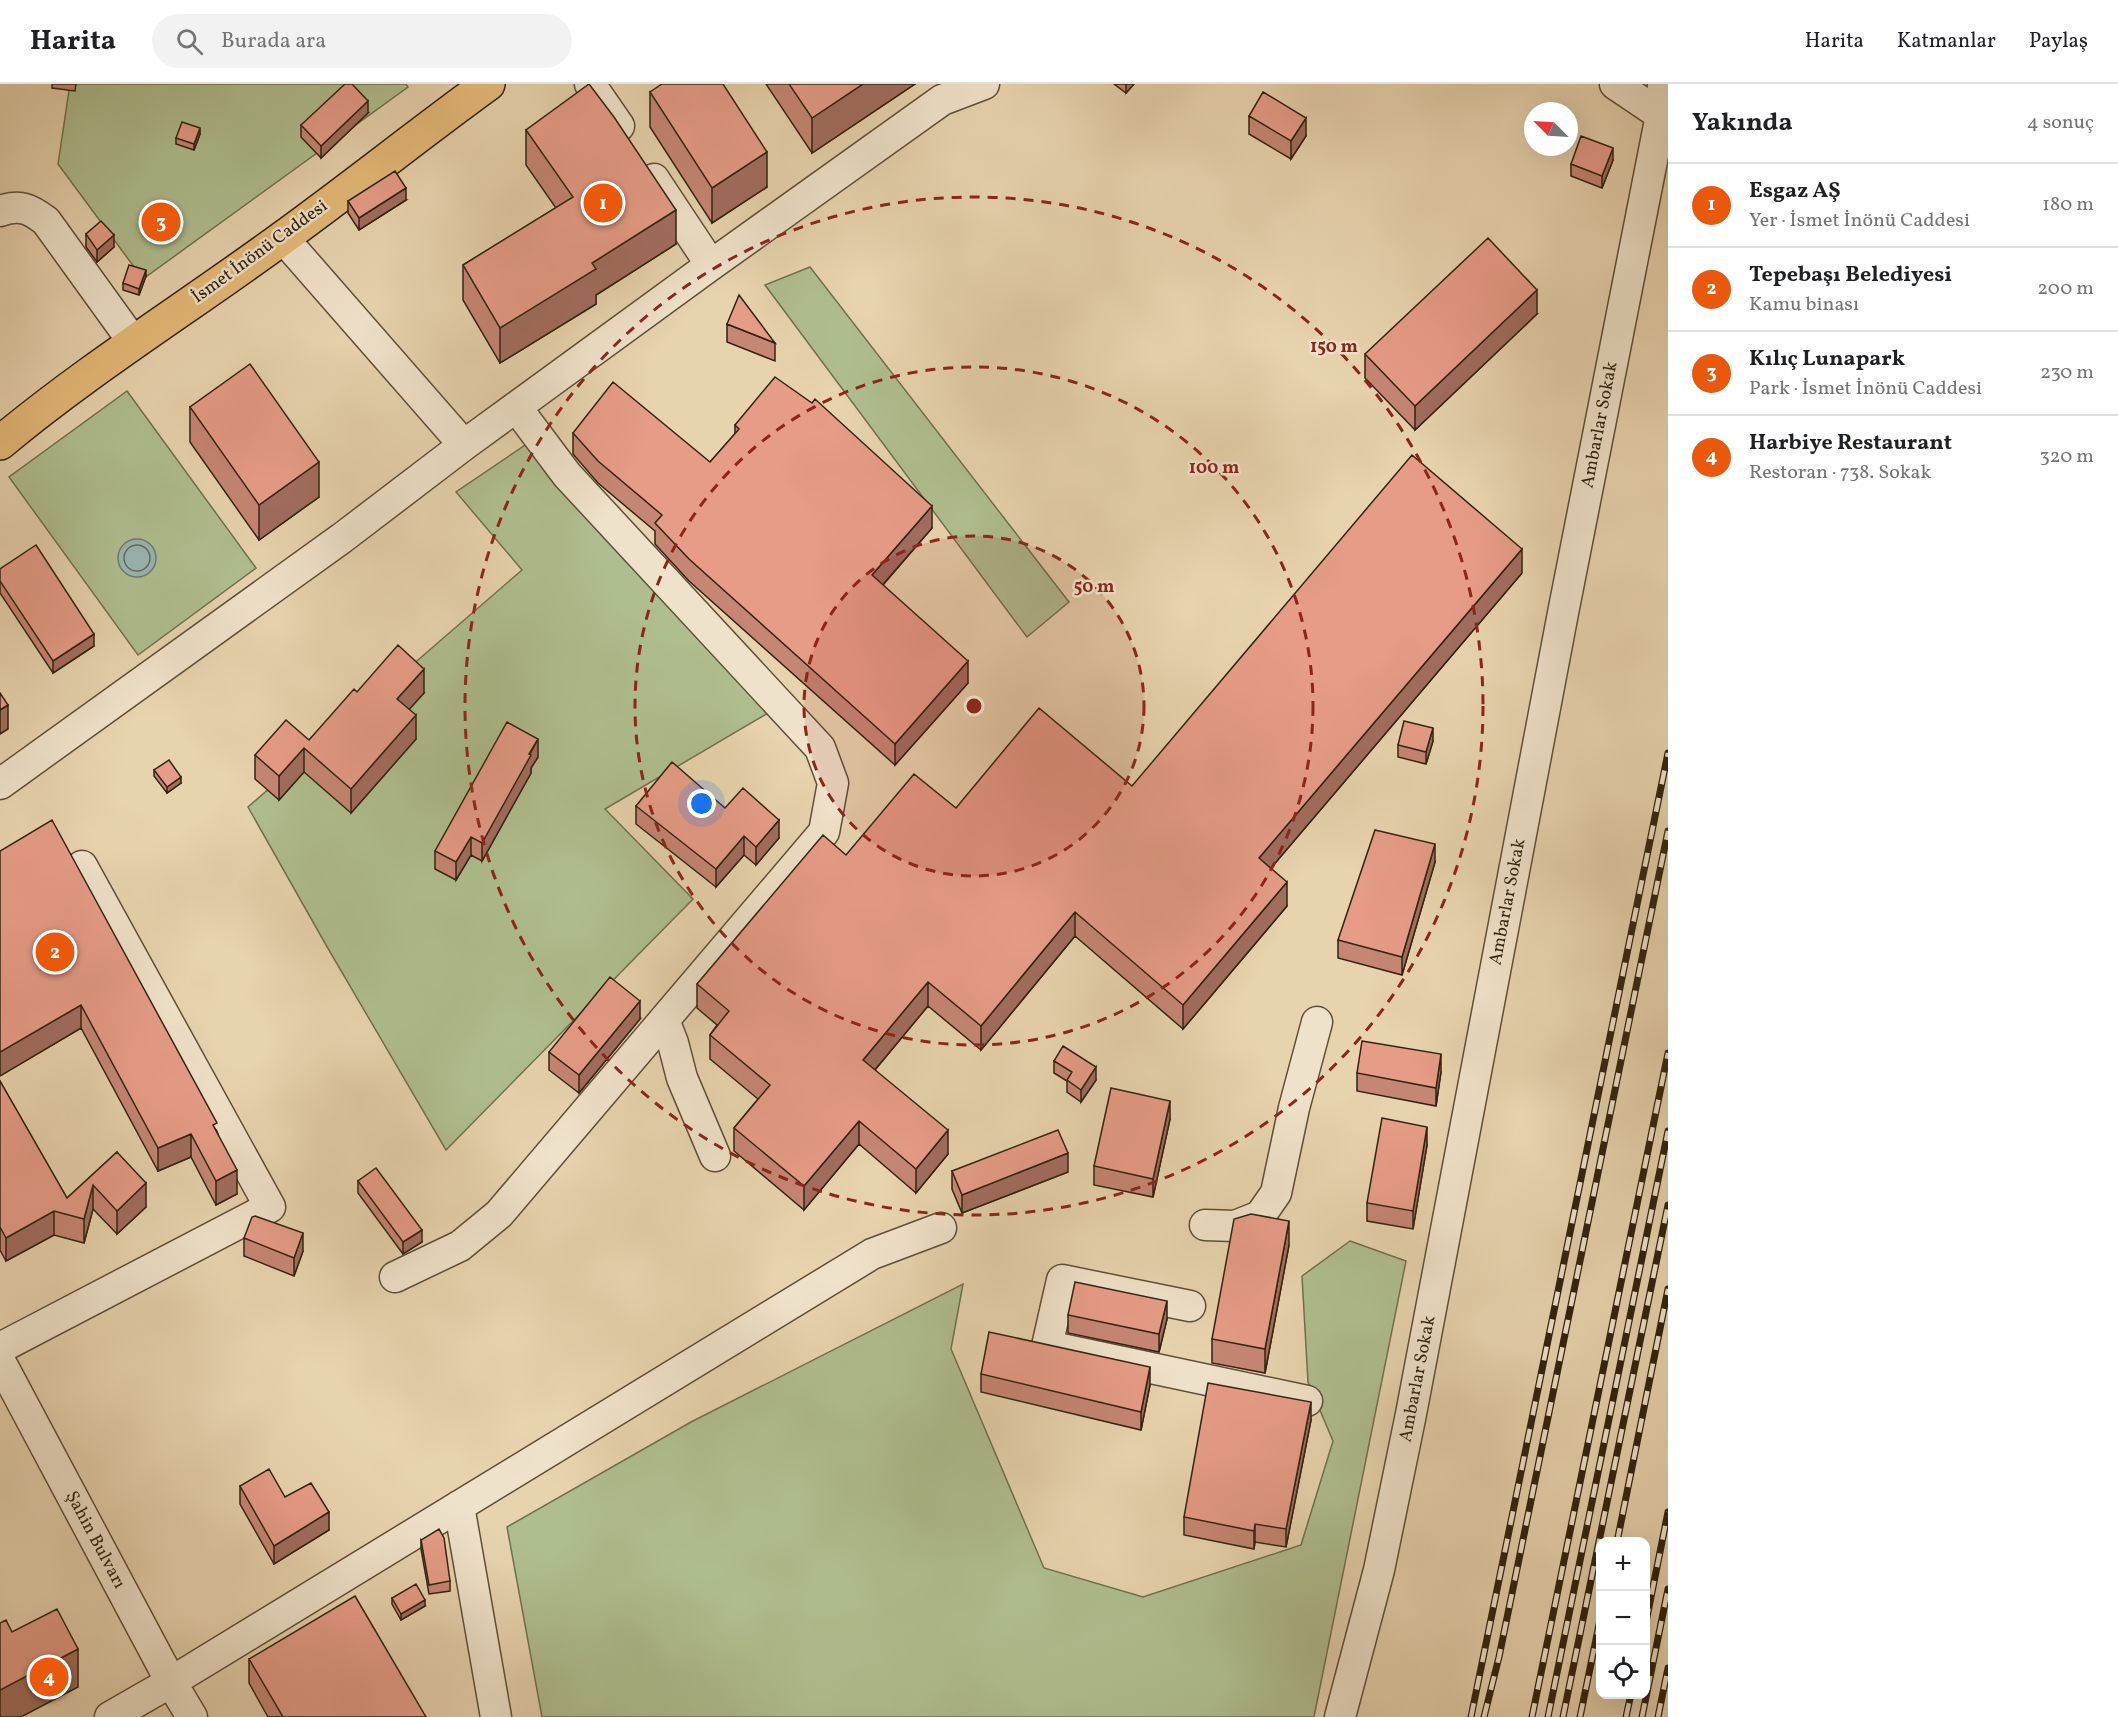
<!DOCTYPE html>
<html lang="tr">
<head>
<meta charset="utf-8">
<style>
  body { margin:0; font-family:Vollkorn,serif; background:#f2f2f2; color:#202124 }
  .controls { position:absolute; right:18px; bottom:18px; display:grid; overflow:hidden; border-radius:12px; box-shadow:0 6px 24px #0002 }
  .controls button { width:54px; height:54px; display:grid; place-items:center; padding:0; border:0; border-bottom:2px solid #e0e0e0; background:#fff; color:#202124; font:30px sans-serif }
  .compass { position:absolute; left:1524px; top:18px; width:54px; height:54px; border-radius:50%; background:#fff; box-shadow:0 6px 24px #0002; rotate:294deg }
  .you { position:absolute; left:702px; top:720px; width:21px; height:21px; margin:-15px; border:4px solid #fff; border-radius:50%; background:#1a73e8; box-shadow:0 0 0 9px #1a73e833 }
  .badge { display:grid; place-items:center; width:39px; height:39px; border-radius:50%; background:#ea580c; color:#fff; font-size:20px; font-weight:700 }
  .pin { position:absolute; translate:-50% -50%; border:3px solid #fff; box-shadow:0 2px 6px #0006 }
  .list { margin:0; padding:0; list-style:none }
  h2 { display:flex; justify-content:space-between; align-items:center; height:78px; margin:0; padding:0 24px; font-size:26px }
  h2 small { font-size:20px; font-weight:400; color:#757577 }
  .list li { display:grid; grid-template-columns:39px 1fr auto; gap:18px; align-items:center; box-sizing:border-box; height:84px; padding:0 24px; border-top:2px solid #e0e0e0 }
  .list b { display:block; font-size:22px; white-space:nowrap }
  .list p { margin:0; font-size:20px; white-space:nowrap; color:#757577 }
  .list em { font-size:20px; font-style:normal; color:#757577 }
  .icon { flex:none; width:33px; height:33px; fill:none; stroke:currentColor; stroke-width:2; stroke-linecap:round; stroke-linejoin:round }
  .map { position:relative; flex:none; width:1668px; height:1633px; overflow:hidden }
  header { display:flex; align-items:center; gap:36px; box-sizing:border-box; height:84px; padding:0 30px; background:#fff; border-bottom:2px solid #e0e0e0 }
  header strong { font-size:28px }
  nav { display:flex; gap:33px; margin-inline-start:auto; font-size:21px }
  .search { width:420px; height:54px; background:#f2f2f2; display:flex; align-items:center; gap:15px; box-sizing:border-box; padding:0 21px; border-radius:33px; color:#757577; font-size:22px }
  main { display:flex }
  aside { flex:1; background:#fff }
  .map>svg:first-child { display:block }
  .green { fill:#afbe8f; stroke:#707050; stroke-width:1.5 }
  .water { fill:#98b6b2; stroke:#6f7b71; stroke-width:1.5 }
  .lines { fill:none; stroke-linecap:round; stroke-linejoin:round }
  .shore { stroke:#646c61; stroke-width:1.5 }
  .minor-casing { stroke:#5e4f38; stroke-width:33 }
  .major-casing { stroke:#312310; stroke-width:36 }
  .minor { stroke:#efe2ca; stroke-width:30 }
  .major { stroke:#e4ba77; stroke-width:33 }
  .rail-casing { stroke:#312310; stroke-width:7 }
  .rail { stroke:#efe2ca; stroke-width:4.5; stroke-dasharray:14; stroke-linecap:butt }
  .wall { fill:#c68674; stroke:#312310; stroke-width:1.5 }
  .shaded-wall { fill:#a16d5e; stroke:#312310; stroke-width:1.5 }
  .building { fill:#e69c87; stroke:#312310; stroke-width:1.5 }
  .ring { fill:none; stroke:#8f2418; stroke-width:3; stroke-dasharray:10 8 }
  .labels { text-anchor:middle; dominant-baseline:central; stroke-width:5; stroke-linejoin:round; paint-order:stroke }
  .street-label { font-size:18px; fill:#312310; stroke:#efe2ca }
  .centre { fill:#8f2418; stroke:#efe2ca; stroke-width:3 }
  .ring-label { font-size:18px; text-anchor:middle; font-weight:bold; fill:#8f2418; stroke:#efe2ca; stroke-width:5; stroke-linejoin:round; paint-order:stroke }
</style>
</head>
<body>
<header>
<strong>Harita</strong>
<div class="search"><svg class="icon" aria-label="search" viewBox="0 0 24 24"><circle cx="10" cy="10" r="6"/><path d="M15 15l6 6"/></svg>Burada ara</div>
<nav><a>Harita</a><a>Katmanlar</a><a>Paylaş</a></nav>
</header>
<main>
<div class="map">
<svg width="1668" height="1633" viewBox="0 0 1668 1633">
  <rect width="100%" height="100%" fill="#e7d3ae"/>
  <filter id="stains"><feTurbulence type="fractalNoise" baseFrequency=".00333" numOctaves="4"/><feColorMatrix values="0 0 0 0 .2 0 0 0 0 .09 0 0 0 0 .02 0 0 0 .5 -.17"/></filter>
  <radialGradient id="worn" r=".72"><stop offset=".6" stop-color="#630" stop-opacity="0"/><stop offset="1" stop-color="#630" stop-opacity=".3"/></radialGradient>
  <path class="green" d="M 70,0 L 406,0 L 408,3 L 143,195 L 58,80 Z
    M 810,183 L 1069,518 L 1027,553 L 765,201 Z
    M 127,307 L 256,484 L 138,571 L 9,393 Z
    M 540,351 L 785,619 L 605,725 L 693,815 L 446,1066 L 326,861 L 248,723 L 522,486 L 456,408 Z
    M 1350,1157 L 1406,1177 L 1314,1633 L 542,1633 L 507,1443 L 691,1338 L 963,1200 L 951,1265 L 1044,1484 L 1143,1513 L 1301,1461 L 1333,1357 L 1308,1298 L 1302,1192 Z"/>
  <path class="water" d="M118 474a19 19 0 1 1 38 0a19 19 0 1 1-38 0Z"/>
  <g class="lines">
    <path class="shore" d="M124 474a13 13 0 1 1 26 0a13 13 0 1 1-26 0Z"/>
    <defs>
      <path id="minor" d="M 590,0 L 619,42
        M 1615,0 L 1661,31
        M 654,95 L 711,181
        M 0,127 C 21,120 30,125 46,137 L 134,259
        M 283,154 L 464,361
        M 0,700 L 342,454 L 464,361 L 711,181 L 942,16 L 984,0
        M 664,936 L 673,959 L 682,994 L 715,1072
        M 1205,1141 L 1235,1142 L 1260,1132 L 1276,1109 L 1294,1024 L 1317,938
        M 395,1193 L 460,1162 L 499,1130 L 824,748 L 833,699 L 820,664 L 567,391 L 516,323
        M 1190,1222 L 1062,1196 L 1047,1262 L 1307,1317
        M 0,1264 L 270,1123 L 82,782
        M 0,1277 L 171,1598 L 192,1633
        M 459,1422 L 496,1633
        M 110,1633 L 171,1598 L 872,1170 L 941,1144
        M 1340,1633 L 1379,1486 L 1411,1330 L 1563,529 L 1661,31 L 1663,0"/>
      <path id="major" d="M 0,359 C 90,284 190,222 284,153 C 353,103 419,50 488,0"/>
    </defs>
    <use href="#minor" class="minor-casing"/>
    <use href="#major" class="major-casing"/>
    <use href="#minor" class="minor"/>
    <use href="#major" class="major"/>
    <defs>
      <path id="rail" d="M 1617,1458 L 1668,1205
        M 1646,1538 L 1668,1428
        M 1471,1633 L 1668,669
        M 1484,1633 L 1499,1573 L 1668,747
        M 1532,1633 L 1668,969
        M 1548,1633 L 1668,1047
        M 1563,1633 L 1668,1121
        M 1580,1633 L 1600,1536
        M 1626,1633 L 1631,1610
        M 1642,1633 L 1668,1505
        M 1658,1633 L 1668,1584"/>
    </defs>
    <use href="#rail" class="rail-casing"/>
    <use href="#rail" class="rail"/>
  </g>
  <path class="wall" d="M 52,0 L 76,0 L 75,7 L 52,4 Z
    M 766,0 L 915,0 L 812,69 Z
    M 1114,0 L 1134,0 L 1126,9 Z
    M 650,8 L 767,103 L 712,139 L 650,43 Z
    M 368,29 L 321,74 L 301,53 L 301,41 Z
    M 1249,32 L 1306,52 L 1291,75 L 1249,50 Z
    M 526,46 L 676,160 L 596,211 L 596,220 L 500,279 L 463,216 L 463,181 L 556,124 L 526,81 Z
    M 200,50 L 194,66 L 176,60 L 176,54 Z
    M 1613,76 L 1602,104 L 1571,92 L 1571,80 Z
    M 406,116 L 359,146 L 348,129 L 348,117 Z
    M 86,150 L 114,163 L 97,178 L 86,163 Z
    M 146,192 L 139,211 L 123,206 L 123,199 Z
    M 1537,230 L 1415,346 L 1365,294 L 1365,270 Z
    M 727,240 L 775,259 L 775,277 L 727,258 Z
    M 190,323 L 319,413 L 259,456 L 190,358 Z
    M 735,341 L 932,444 L 883,501 L 968,599 L 895,681 L 689,497 L 655,460 L 655,447 L 598,399 L 573,370 L 573,349 L 710,378 L 735,350 Z
    M 0,485 L 94,562 L 53,589 L 0,509 Z
    M 1522,489 L 1271,784 L 1287,822 L 1183,945 L 1075,852 L 981,966 L 928,922 L 875,986 L 948,1070 L 916,1109 L 859,1060 L 804,1126 L 734,1067 L 734,1044 L 758,1015 L 710,975 L 710,951 L 717,941 L 697,924 L 697,900 L 846,771 L 956,724 L 1132,702 Z
    M 357,608 L 424,609 L 409,625 L 416,655 L 351,729 L 304,688 L 279,716 L 255,695 L 255,671 L 309,656 Z
    M 1433,657 L 1426,680 L 1398,673 L 1398,661 Z
    M 538,673 L 531,684 L 531,689 L 482,777 L 471,771 L 456,796 L 435,785 L 435,767 Z
    M 154,686 L 181,699 L 167,709 L 154,692 Z
    M 636,722 L 725,724 L 779,754 L 756,781 L 744,771 L 716,803 L 636,740 Z
    M 0,767 L 217,1047 L 237,1110 L 216,1121 L 191,1073 L 158,1087 L 81,944 L 0,992 Z
    M 1435,778 L 1402,891 L 1338,874 L 1338,856 Z
    M 640,935 L 579,1009 L 549,986 L 549,968 Z
    M 1054,977 L 1096,996 L 1081,1018 L 1067,1008 L 1067,997 L 1054,989 Z
    M 1441,988 L 1436,1022 L 1357,1007 L 1357,989 Z
    M 0,997 L 67,1114 L 117,1068 L 146,1123 L 117,1150 L 93,1125 L 84,1159 L 54,1151 L 6,1177 L 0,1166 Z
    M 1170,1035 L 1153,1113 L 1094,1101 L 1094,1082 Z
    M 1427,1061 L 1413,1145 L 1367,1137 L 1367,1119 Z
    M 952,1087 L 1068,1088 L 962,1129 L 952,1105 Z
    M 358,1097 L 422,1158 L 403,1170 L 358,1109 Z
    M 244,1154 L 303,1167 L 294,1192 L 244,1172 Z
    M 1289,1161 L 1265,1289 L 1212,1279 L 1212,1255 Z
    M 1068,1231 L 1167,1235 L 1159,1268 L 1068,1249 Z
    M 981,1290 L 1150,1301 L 1141,1346 L 981,1308 Z
    M 1311,1336 L 1286,1463 L 1255,1458 L 1254,1465 L 1184,1451 L 1184,1433 Z
    M 240,1402 L 285,1413 L 329,1446 L 274,1480 L 240,1420 Z
    M 421,1456 L 450,1497 L 450,1507 L 429,1510 L 421,1465 Z
    M 392,1514 L 425,1522 L 401,1536 L 392,1520 Z
    M 249,1575 L 426,1633 L 268,1633 L 249,1599 Z"/>
  <path class="shaded-wall" d="M 863,0 L 915,0 L 812,69 L 812,34 Z
    M 1126,0 L 1134,0 L 1126,9 Z
    M 368,17 L 368,29 L 321,74 L 321,62 Z
    M 1306,34 L 1306,52 L 1291,75 L 1291,57 Z
    M 200,44 L 200,50 L 194,66 L 194,60 Z
    M 1613,64 L 1613,76 L 1602,104 L 1602,92 Z
    M 767,68 L 767,103 L 712,139 L 712,104 Z
    M 406,104 L 406,116 L 359,146 L 359,134 Z
    M 676,126 L 676,160 L 596,211 L 596,220 L 500,279 L 500,244 L 592,179 Z
    M 114,151 L 114,163 L 97,178 L 97,166 Z
    M 146,186 L 146,192 L 139,211 L 139,205 Z
    M 1537,206 L 1537,230 L 1415,346 L 1415,322 Z
    M 319,378 L 319,413 L 259,456 L 259,421 Z
    M 932,422 L 932,444 L 872,513 L 872,491 Z
    M 1522,465 L 1522,489 L 1259,798 L 1259,774 Z
    M 94,550 L 94,562 L 53,589 L 53,577 Z
    M 968,577 L 968,599 L 895,681 L 895,660 Z
    M 424,585 L 424,609 L 397,639 L 397,615 Z
    M 8,621 L 8,645 L 0,650 L 0,626 Z
    M 416,631 L 416,655 L 351,729 L 351,705 Z
    M 1433,644 L 1433,657 L 1426,680 L 1426,668 Z
    M 538,655 L 538,673 L 531,684 L 531,689 L 482,777 L 482,759 Z
    M 304,664 L 304,688 L 279,716 L 279,692 Z
    M 181,693 L 181,699 L 167,709 L 167,703 Z
    M 779,736 L 779,754 L 756,781 L 756,763 Z
    M 744,752 L 744,771 L 716,803 L 716,785 Z
    M 471,753 L 471,771 L 456,796 L 456,778 Z
    M 1435,760 L 1435,778 L 1402,891 L 1402,873 Z
    M 1287,798 L 1287,822 L 1183,945 L 1183,921 Z
    M 1075,828 L 1075,852 L 981,966 L 981,942 Z
    M 928,898 L 928,922 L 863,1000 L 863,976 Z
    M 640,917 L 640,935 L 579,1009 L 579,991 Z
    M 81,921 L 81,944 L 0,992 L 0,968 Z
    M 1441,970 L 1441,988 L 1436,1022 L 1436,1004 Z
    M 1096,983 L 1096,996 L 1081,1018 L 1081,1006 Z
    M 1170,1017 L 1170,1035 L 1153,1113 L 1153,1095 Z
    M 859,1037 L 859,1060 L 804,1126 L 804,1102 Z
    M 1427,1043 L 1427,1061 L 1413,1145 L 1413,1127 Z
    M 948,1046 L 948,1070 L 916,1109 L 916,1085 Z
    M 191,1050 L 191,1073 L 158,1087 L 158,1064 Z
    M 1068,1069 L 1068,1088 L 962,1129 L 962,1111 Z
    M 237,1086 L 237,1110 L 216,1121 L 216,1097 Z
    M 146,1099 L 146,1123 L 117,1150 L 117,1127 Z
    M 93,1101 L 93,1125 L 84,1159 L 84,1135 Z
    M 54,1127 L 54,1151 L 6,1177 L 6,1154 Z
    M 1289,1137 L 1289,1161 L 1265,1289 L 1265,1265 Z
    M 422,1146 L 422,1158 L 403,1170 L 403,1158 Z
    M 303,1149 L 303,1167 L 294,1192 L 294,1174 Z
    M 1167,1217 L 1167,1235 L 1159,1268 L 1159,1250 Z
    M 1150,1283 L 1150,1301 L 1141,1346 L 1141,1328 Z
    M 1311,1318 L 1311,1336 L 1286,1463 L 1286,1445 Z
    M 329,1428 L 329,1446 L 274,1480 L 274,1462 Z
    M 1255,1440 L 1255,1458 L 1254,1465 L 1254,1447 Z
    M 425,1516 L 425,1522 L 401,1536 L 401,1530 Z
    M 78,1565 L 78,1603 L 21,1633 L 0,1633 L 0,1606 Z"/>
  <path class="building" d="M 345,0 L 352,0 L 368,17 L 321,62 L 301,41 Z
    M 589,0 L 614,33 L 676,126 L 592,179 L 596,185 L 500,244 L 463,181 L 573,113 L 526,46 Z
    M 662,0 L 723,0 L 767,68 L 712,104 L 650,8 Z
    M 789,0 L 863,0 L 812,34 Z
    M 1263,8 L 1306,34 L 1291,57 L 1249,32 Z
    M 182,38 L 200,44 L 194,60 L 176,54 Z
    M 1581,52 L 1613,64 L 1602,92 L 1571,80 Z
    M 395,87 L 406,104 L 359,134 L 348,117 Z
    M 101,137 L 114,151 L 97,166 L 86,150 Z
    M 1488,154 L 1537,206 L 1415,322 L 1365,270 Z
    M 129,181 L 146,186 L 139,205 L 123,199 Z
    M 739,211 L 775,259 L 727,240 Z
    M 250,280 L 319,378 L 259,421 L 190,323 Z
    M 775,293 L 812,319 L 815,315 L 932,422 L 872,491 L 968,577 L 895,660 L 689,475 L 655,439 L 662,431 L 598,377 L 573,349 L 613,298 L 710,378 L 739,345 L 735,341 Z
    M 1412,371 L 1522,465 L 1259,774 L 1287,798 L 1183,921 L 1075,828 L 981,942 L 928,898 L 863,976 L 948,1046 L 916,1085 L 859,1037 L 804,1102 L 734,1044 L 770,1001 L 710,951 L 729,927 L 697,900 L 823,751 L 846,771 L 914,690 L 956,724 L 1039,624 L 1132,702 Z
    M 36,461 L 94,550 L 53,577 L 0,497 L 0,485 Z
    M 398,561 L 424,585 L 397,615 L 416,631 L 351,705 L 304,664 L 279,692 L 255,671 L 286,636 L 309,656 L 354,605 L 357,608 Z
    M 0,609 L 8,621 L 0,626 Z
    M 1404,637 L 1433,644 L 1426,668 L 1398,661 Z
    M 507,638 L 538,655 L 529,670 L 531,671 L 482,759 L 471,753 L 456,778 L 435,767 Z
    M 169,676 L 181,693 L 167,703 L 154,686 Z
    M 672,678 L 725,724 L 743,704 L 779,736 L 756,763 L 744,752 L 716,785 L 636,722 Z
    M 52,736 L 217,1039 L 213,1041 L 237,1086 L 216,1097 L 191,1050 L 158,1064 L 81,921 L 0,968 L 0,767 Z
    M 1375,746 L 1435,760 L 1402,873 L 1338,856 Z
    M 610,893 L 640,917 L 579,991 L 549,968 Z
    M 1362,957 L 1441,970 L 1436,1004 L 1357,989 Z
    M 1063,962 L 1096,983 L 1081,1006 L 1067,996 L 1072,988 L 1054,977 Z
    M 0,997 L 67,1114 L 117,1068 L 146,1099 L 117,1127 L 93,1101 L 84,1135 L 54,1127 L 6,1154 L 0,1143 Z
    M 1111,1004 L 1170,1017 L 1153,1095 L 1094,1082 Z
    M 1382,1034 L 1427,1043 L 1413,1127 L 1367,1119 Z
    M 1058,1046 L 1068,1069 L 962,1111 L 952,1087 Z
    M 376,1084 L 422,1146 L 403,1158 L 358,1097 Z
    M 1251,1130 L 1289,1137 L 1265,1265 L 1212,1255 L 1234,1135 Z
    M 255,1132 L 303,1149 L 294,1174 L 244,1154 L 252,1133 Z
    M 1075,1198 L 1167,1217 L 1159,1250 L 1068,1231 Z
    M 989,1248 L 1150,1283 L 1141,1328 L 981,1290 Z
    M 1208,1299 L 1311,1318 L 1286,1445 L 1255,1440 L 1254,1447 L 1184,1433 Z
    M 269,1385 L 285,1413 L 311,1399 L 329,1428 L 274,1462 L 240,1402 Z
    M 439,1445 L 444,1454 L 450,1497 L 429,1501 L 421,1456 Z
    M 416,1500 L 425,1516 L 401,1530 L 392,1514 Z
    M 355,1512 L 426,1633 L 283,1633 L 249,1575 Z
    M 57,1525 L 78,1565 L 0,1606 L 0,1539 L 6,1536 L 12,1548 Z"/>
  <circle cx="974" cy="622" r="170" fill="#8f2418" fill-opacity=".12"/>
  <g class="ring">
    <circle cx="974" cy="622" r="170"/>
    <circle cx="974" cy="622" r="339"/>
    <circle cx="974" cy="622" r="509"/>
  </g>
  <g class="labels">
    <g class="street-label">
      <text transform="translate(260 168) rotate(-36)">İsmet İnönü Caddesi</text>
      <text transform="translate(1600 341) rotate(-79)">Ambarlar Sokak</text>
      <text transform="translate(1508 818) rotate(-79)">Ambarlar Sokak</text>
      <text transform="translate(1418 1295) rotate(-79)">Ambarlar Sokak</text>
      <text transform="translate(95 1456) rotate(62)">Şahin Bulvarı</text>
    </g>
  </g>
  <circle cx="974" cy="622" r="9" class="centre"/>
  <g class="ring-label">
    <text x="1334" y="268">150 m</text>
    <text x="1214" y="389">100 m</text>
    <text x="1094" y="508">50 m</text>
  </g>
  <rect width="100%" height="100%" filter="url(#stains)"/>
  <rect width="100%" height="100%" fill="url(#worn)"/>
</svg>
<div class="controls">
<button>+</button>
<button>−</button>
<button><svg class="icon" aria-label="locate" viewBox="0 0 24 24"><circle cx="12" cy="12" r="6"/><path d="M12 2v4M12 18v4M2 12h4M18 12h4"/></svg></button>
</div>
<svg class="compass" viewBox="-18 -18 36 36"><path d="M0-13l5 13h-10z" fill="#e53935"/><path d="M0 13l5-13h-10z" fill="#757577"/></svg>
<div class="you"></div>
<div class="pin badge" style="left:603px;top:119px">1</div>
<div class="pin badge" style="left:55px;top:868px">2</div>
<div class="pin badge" style="left:161px;top:138px">3</div>
<div class="pin badge" style="left:49px;top:1593px">4</div>
</div>
<aside>
<h2>Yakında<small>4 sonuç</small></h2>
<ul class="list">
<li><span class="badge">1</span><div><b>Esgaz AŞ</b><p>Yer · İsmet İnönü Caddesi</p></div><em>180 m</em></li>
<li><span class="badge">2</span><div><b>Tepebaşı Belediyesi</b><p>Kamu binası</p></div><em>200 m</em></li>
<li><span class="badge">3</span><div><b>Kılıç Lunapark</b><p>Park · İsmet İnönü Caddesi</p></div><em>230 m</em></li>
<li><span class="badge">4</span><div><b>Harbiye Restaurant</b><p>Restoran · 738. Sokak</p></div><em>320 m</em></li>
</ul>
</aside>
</main>
</body>
</html>
